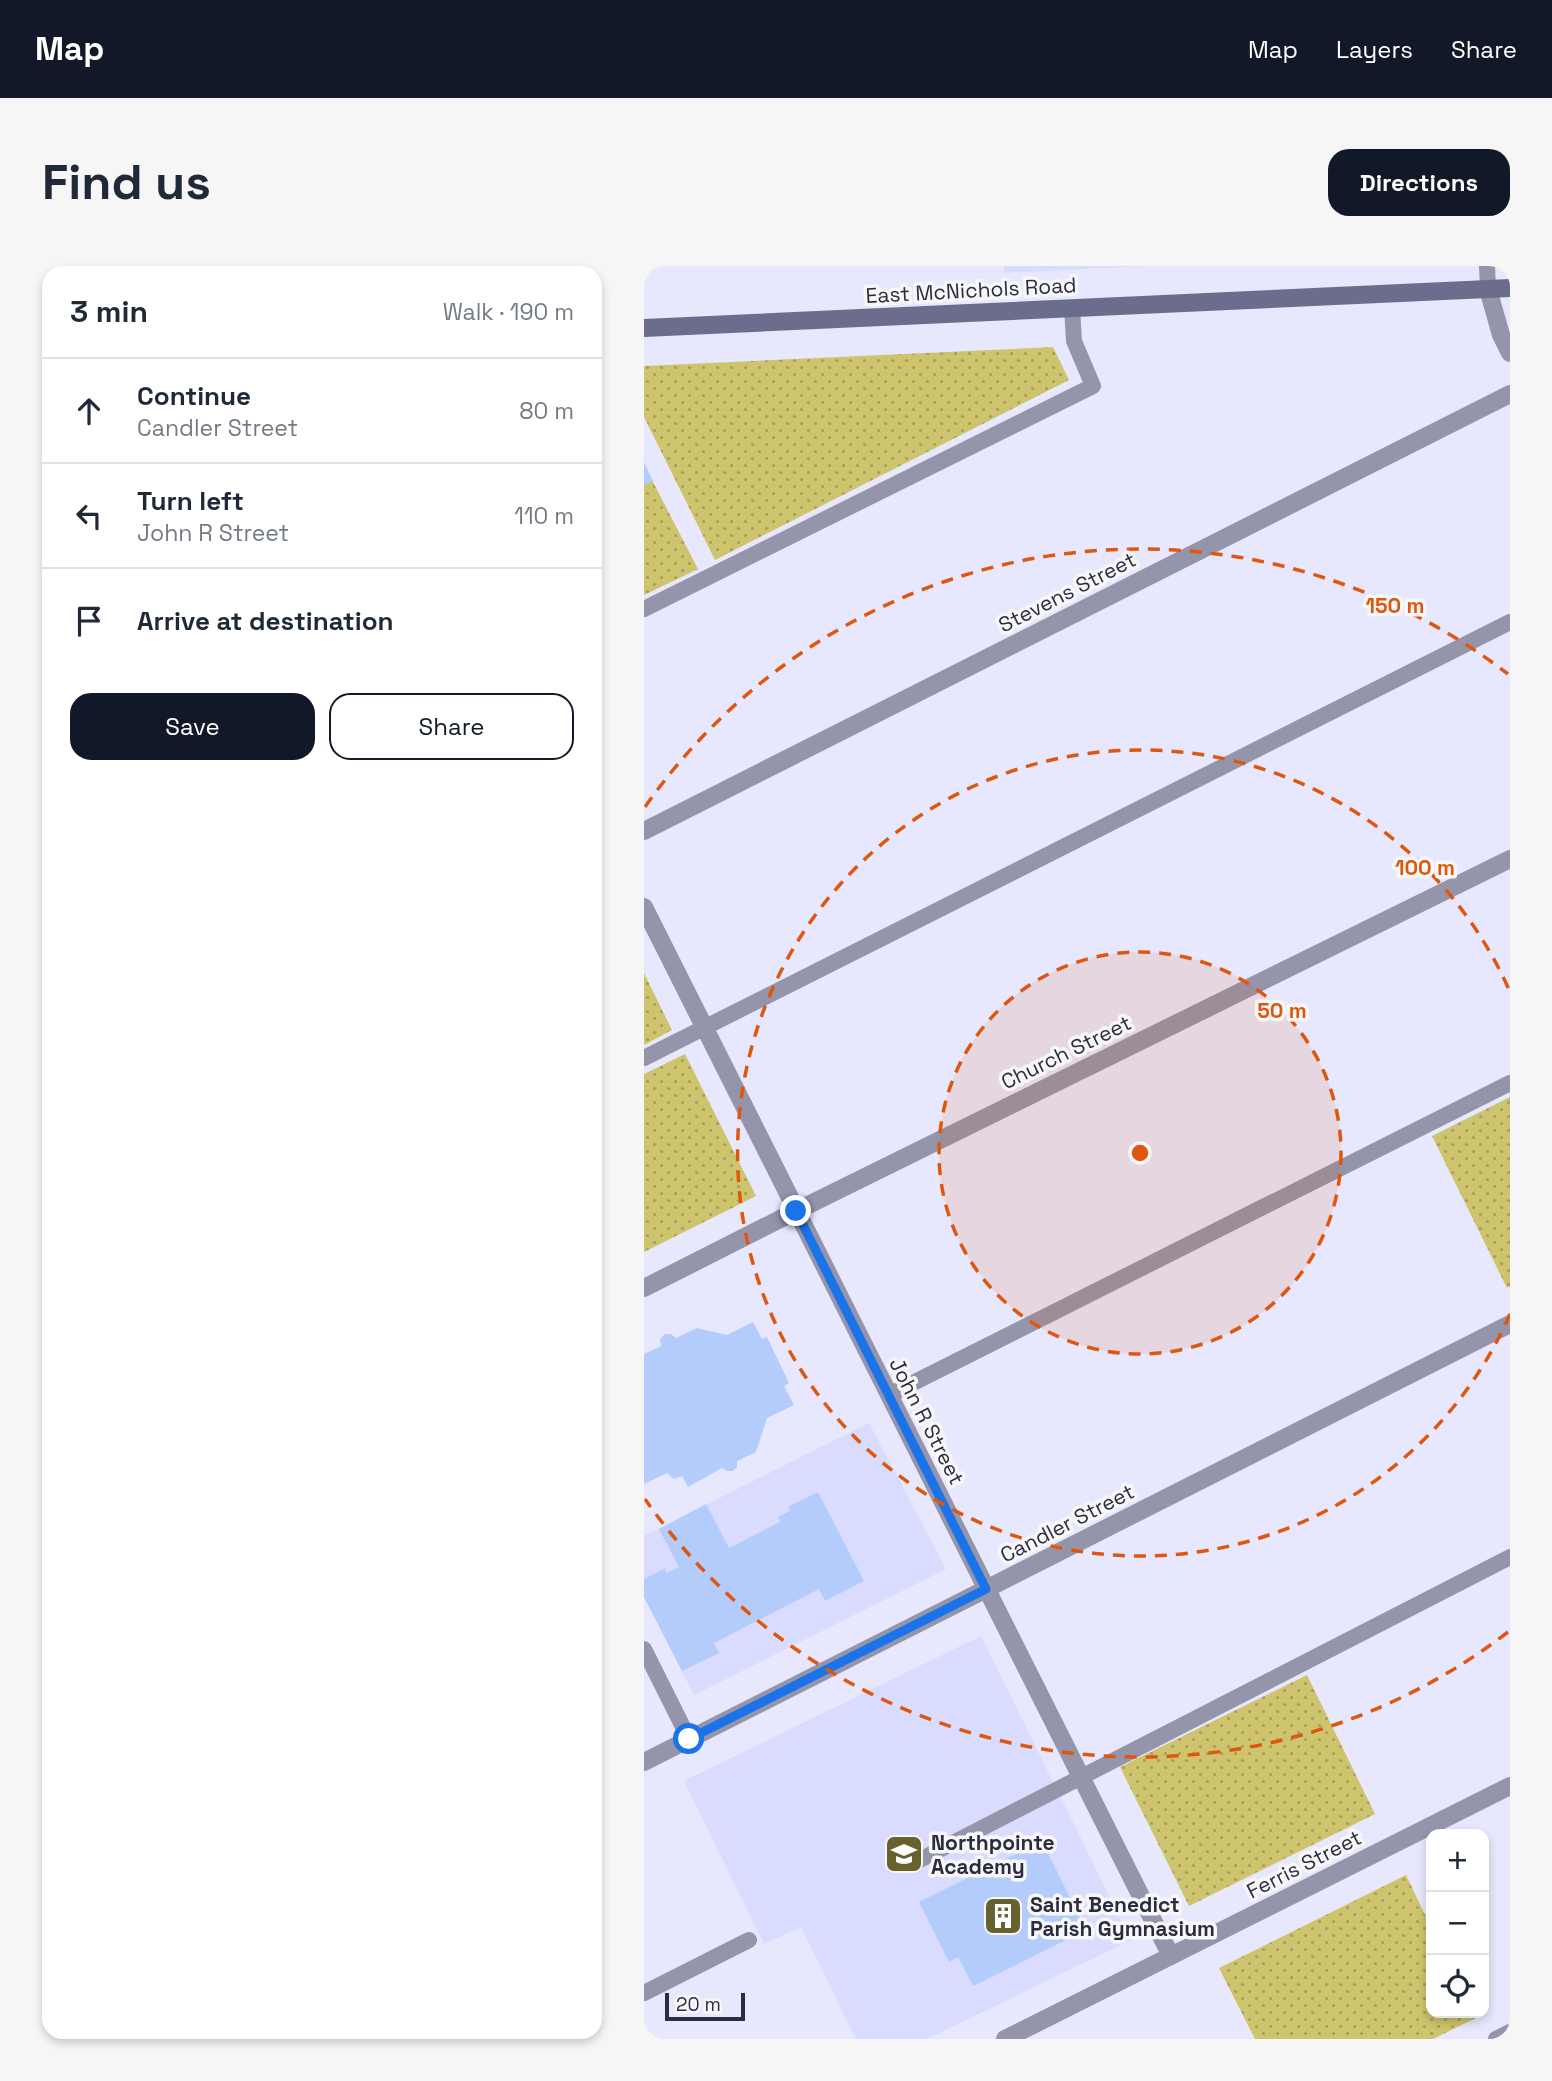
<!DOCTYPE html>
<html lang="en">
<head>
<meta charset="utf-8">
<style>
  body { margin:0; font-family:"Space Grotesk",sans-serif; background:#f6f6f7; color:#1f2937 }
  .controls { position:absolute; right:21px; bottom:21px; display:grid; overflow:hidden; border-radius:14px; box-shadow:0 4px 10px #0003 }
  .controls button { width:63px; height:63px; display:grid; place-items:center; padding:0; border:0; border-bottom:2px solid #e0e1e3; background:#fff; color:#1f2937; font:35px sans-serif }
  .scale { position:absolute; left:21px; bottom:18px; width:80px; box-sizing:border-box; padding-left:7px; border:4px solid #2b2c40; border-top:0; font-size:19px; line-height:24px; white-space:nowrap; color:#2b2c40; -webkit-text-stroke:5px #f7f7f7; paint-order:stroke }
  .stop { position:absolute; width:21px; height:21px; margin:-16px; border:5px solid #1a73e8; border-radius:50%; background:#fff }
  .stop.end { background:#1a73e8; border-color:#fff; box-shadow:0 2px 7px #0008 }
  .list { margin:0; padding:0; list-style:none }
  h2 { display:flex; justify-content:space-between; align-items:center; height:91px; margin:0; padding:0 28px; font-size:30px }
  h2 small { font-size:23px; font-weight:400; color:#747a83 }
  .list li { display:grid; grid-template-columns:46px 1fr auto; gap:21px; align-items:center; box-sizing:border-box; height:105px; padding:0 28px; border-top:2px solid #e0e1e3 }
  .list b { display:block; font-size:26px; white-space:nowrap }
  .list p { margin:0; font-size:23px; white-space:nowrap; color:#747a83 }
  .list em { font-size:23px; font-style:normal; color:#747a83 }
  .actions { display:flex; gap:14px; padding:21px 28px }
  .actions a { flex:1; padding:16px 0; border:2px solid #111827; border-radius:21px; text-align:center; font-size:24px; color:#111827 }
  .actions .main { background:#111827; color:#fff }
  .icon { flex:none; width:38px; height:38px; fill:none; stroke:currentColor; stroke-width:2; stroke-linecap:round; stroke-linejoin:round }
  .map { position:relative; flex:none; width:866px; height:1773px; overflow:hidden; border-radius:21px }
  header { display:flex; align-items:center; gap:42px; box-sizing:border-box; height:98px; padding:0 35px; background:#111827; color:#fff }
  header strong { font-size:33px }
  nav { display:flex; gap:38px; margin-inline-start:auto; font-size:24px }
  .intro { display:flex; align-items:center; justify-content:space-between; box-sizing:border-box; height:168px; padding:0 42px }
  h1 { margin:0; font-size:49px }
  .button { padding:18px 32px; border-radius:21px; background:#111827; color:#fff; font-size:24px; font-weight:700 }
  main { display:flex; gap:42px; padding:0 42px }
  aside { flex:1; background:#fff; border-radius:21px; box-shadow:0 4px 10px #0003 }
  .map>svg:first-child { display:block }
  .built { fill:#d9dbff }
  .green { fill:url(#green-dots) }
  .building { fill:#b3ccfc }
  .lines { fill:none; stroke-linecap:round; stroke-linejoin:round }
  .lane { stroke:#9495ab; stroke-width:16 }
  .street { stroke:#9495ab; stroke-width:18 }
  .secondary { stroke:#6b6d8c; stroke-width:18 }
  .route { stroke:#1a73e8; stroke-width:9 }
  .ring { fill:none; stroke:#df570f; stroke-width:3.5; stroke-dasharray:12 9 }
  .labels { text-anchor:middle; dominant-baseline:central; stroke-width:7; stroke-linejoin:round; paint-order:stroke }
  .street-label { font-size:21px; fill:#2b2c40; stroke:#f7f7f7 }
  .poi-label { font-size:21px; font-weight:bold; fill:#2b2c40; stroke:#f7f7f7; text-anchor:start }
  .centre { fill:#df570f; stroke:#f7f7f7; stroke-width:3.5 }
  .ring-label { font-size:21px; text-anchor:middle; font-weight:bold; fill:#df570f; stroke:#f7f7f7; stroke-width:7; stroke-linejoin:round; paint-order:stroke }
</style>
</head>
<body>
<header>
<strong>Map</strong>
<nav><a>Map</a><a>Layers</a><a>Share</a></nav>
</header>
<div class="intro"><h1>Find us</h1><a class="button">Directions</a></div>
<main>
<aside>
<h2>3 min<small>Walk · 190 m</small></h2>
<ul class="list">
<li><svg class="icon" aria-label="ahead" viewBox="0 0 24 24"><path d="M12 20V5M6 11l6-6 6 6"/></svg><div><b>Continue</b><p>Candler Street</p></div><em>80 m</em></li>
<li><svg class="icon" aria-label="left" viewBox="0 0 24 24"><path d="M17 20v-9H6M10 6l-5 5 5 5"/></svg><div><b>Turn left</b><p>John R Street</p></div><em>110 m</em></li>
<li><svg class="icon" aria-label="arrive" viewBox="0 0 24 24"><path d="M6 21V4h12l-3 4 3 4H6"/></svg><div><b>Arrive at destination</b></div></li>
</ul>
<div class="actions"><a class="main">Save</a><a>Share</a></div>
</aside>
<div class="map">
<svg width="866" height="1773" viewBox="0 0 866 1773">
  <defs>
    <pattern id="green-dots" width="8" height="8" patternUnits="userSpaceOnUse" patternTransform="scale(1.75)"><rect width="8" height="8" fill="#cec46d"/><path d="M2 2h.1M6 6h.1" fill="none" stroke="#a79f5b" stroke-width="1.8" stroke-linecap="round"/></pattern>
  </defs>
  <rect width="100%" height="100%" fill="#e7e8fd"/>
  <path class="built" d="M 360,0 L 499,0 L 360,7 Z
    M 225,1157 L 302,1303 L 50,1429 L 0,1331 L 0,1270 Z
    M 337,1370 L 487,1674 L 283,1773 L 212,1773 L 157,1661 L 120,1678 L 40,1515 Z"/>
  <path class="green" d="M 409,81 L 425,114 L 71,294 L 0,151 L 0,100 Z
    M 8,214 L 54,303 L 0,329 L 0,218 Z
    M 0,707 L 28,764 L 0,779 Z
    M 41,788 L 112,930 L 0,986 L 0,808 Z
    M 866,831 L 866,1020 L 863,1022 L 788,870 Z
    M 663,1409 L 731,1548 L 545,1640 L 476,1501 Z
    M 762,1609 L 787,1661 L 787,1747 L 829,1747 L 832,1752 L 789,1773 L 611,1773 L 575,1702 Z"/>
  <path class="building" d="M 0,196 L 9,215 L 0,219 Z
    M 109,1056 L 118,1073 L 123,1071 L 145,1117 L 140,1120 L 150,1139 L 123,1152 L 112,1186 L 93,1195 L 93,1201 L 89,1205 L 83,1205 L 78,1202 L 44,1221 L 38,1210 L 30,1213 L 23,1207 L 0,1218 L 0,1088 L 17,1080 L 16,1073 L 21,1068 L 27,1068 L 32,1072 L 53,1062 L 83,1069 Z
    M 174,1226 L 220,1315 L 181,1335 L 175,1323 L 70,1377 L 75,1387 L 38,1405 L 0,1331 L 0,1313 L 21,1302 L 22,1307 L 35,1301 L 15,1263 L 62,1238 L 85,1282 L 136,1256 L 134,1251 L 146,1245 L 144,1241 Z
    M 398,1575 L 442,1664 L 329,1720 L 314,1691 L 305,1696 L 275,1636 Z"/>
  <g class="lines">
    <path class="lane" d="M 843,0 L 844,23
      M 0,343 L 449,120 L 430,75 L 428,42
      M 0,792 L 866,356
      M 245,1129 L 866,817
      M 0,1383 L 45,1473
      M 266,1599 L 866,1291
      M 0,1727 L 105,1674
      M 852,1773 L 866,1766"/>
    <path class="street" d="M 844,23 L 857,69 L 866,87
      M 0,565 L 866,128
      M 0,641 L 527,1690
      M 0,1022 L 152,945 L 866,593
      M 0,1496 L 866,1058
      M 361,1773 L 866,1520"/>
    <path class="secondary" d="M 0,62 L 866,22"/>
  </g>
  <g class="lines">
    <path class="route" d="M 45,1473 L 342,1323 L 152,945"/>
  </g>
  <circle cx="496" cy="887" r="201" fill="#df570f" fill-opacity=".12"/>
  <g class="ring">
    <circle cx="496" cy="887" r="201"/>
    <path d="M866 1048A403 403 0 1 1 866 726"/>
    <path d="M864 1366A604 604 0 0 1 1 1233M1 541A604 604 0 0 1 864 408"/>
  </g>
  <defs>
    <symbol id="school-square" viewBox="-11 -11 22 22"><rect x="-9" y="-9" width="18" height="18" rx="4" fill="#67612e" stroke="#f7f7f7"/><path d="M0-5L7-2L0 1L-7-2ZM-4 1L0 2.5L4 1V4Q0 6-4 4Z" fill="#fff"/></symbol>
    <symbol id="building-square" viewBox="-11 -11 22 22"><rect x="-9" y="-9" width="18" height="18" rx="4" fill="#67612e" stroke="#f7f7f7"/><path d="M-4-6H4V6H1V3H-1V6H-4ZM-2.5-4.3h1.7v1.8h-1.7ZM.8-4.3h1.7v1.8H.8ZM-2.5-1h1.7V.8h-1.7ZM.8-1h1.7V.8H.8Z" fill="#fff"/></symbol>
  </defs>
  <g fill-rule="evenodd">
    <use href="#school-square" x="238" y="1566" width="44" height="44"/>
    <use href="#building-square" x="337" y="1628" width="44" height="44"/>
  </g>
  <g class="labels">
    <g class="street-label">
      <text transform="translate(327 24) rotate(-3)">East McNichols Road</text>
      <text transform="translate(423 326) rotate(-27)">Stevens Street</text>
      <text transform="translate(422 786) rotate(-26)">Church Street</text>
      <text transform="translate(283 1155) rotate(63)">John R Street</text>
      <text transform="translate(423 1257) rotate(-27)">Candler Street</text>
      <text transform="translate(660 1598) rotate(-27)">Ferris Street</text>
    </g>
    <g class="poi-label">
      <text x="287" y="1576">Northpointe<tspan x="287" dy="24">Academy</tspan></text>
      <text x="386" y="1638">Saint Benedict<tspan x="386" dy="24">Parish Gymnasium</tspan></text>
    </g>
  </g>
  <circle cx="496" cy="887" r="10" class="centre"/>
  <g class="ring-label">
    <text x="751" y="347">150 m</text>
    <text x="781" y="609">100 m</text>
    <text x="638" y="752">50 m</text>
  </g>
</svg>
<div class="controls">
<button>+</button>
<button>−</button>
<button><svg class="icon" aria-label="locate" viewBox="0 0 24 24"><circle cx="12" cy="12" r="6"/><path d="M12 2v4M12 18v4M2 12h4M18 12h4"/></svg></button>
</div>
<div class="scale">20 m</div>
<div class="stop" style="left:45px;top:1473px"></div>
<div class="stop end" style="left:152px;top:945px"></div>
</div>
</main>
</body>
</html>
